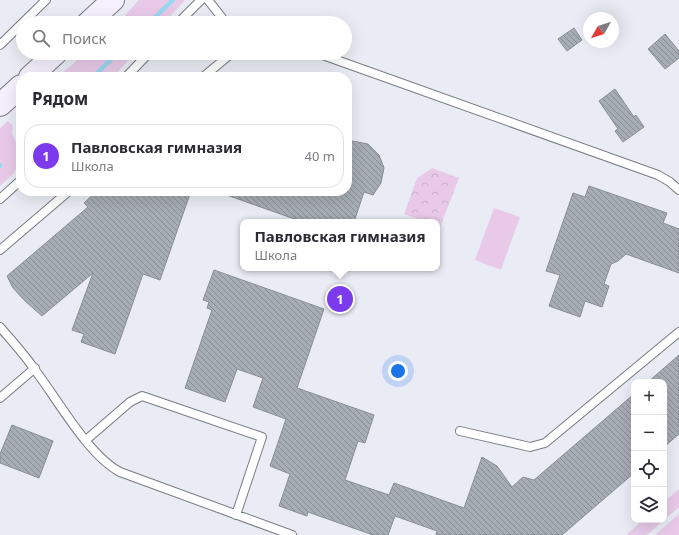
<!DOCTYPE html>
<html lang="ru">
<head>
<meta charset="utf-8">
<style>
  body { margin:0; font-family:"Noto Sans",sans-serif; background:#f7f7f7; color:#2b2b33 }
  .controls { position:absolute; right:12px; bottom:12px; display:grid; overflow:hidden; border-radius:8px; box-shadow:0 4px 16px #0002 }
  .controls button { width:36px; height:36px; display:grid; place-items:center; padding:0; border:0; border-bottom:1px solid #e1e1e2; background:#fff; color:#2b2b33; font:20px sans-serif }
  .compass { position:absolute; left:583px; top:12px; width:36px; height:36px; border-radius:50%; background:#fff; box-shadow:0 4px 16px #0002; rotate:231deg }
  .you { position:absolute; left:398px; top:371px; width:14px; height:14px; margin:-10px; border:3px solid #fff; border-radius:50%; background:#1a73e8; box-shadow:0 0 0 6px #1a73e833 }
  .badge { display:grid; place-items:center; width:26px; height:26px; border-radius:50%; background:#7c3aed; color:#fff; font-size:13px; font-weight:700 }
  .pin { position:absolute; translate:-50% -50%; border:2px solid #fff; box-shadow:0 1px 4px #0006 }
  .popup { position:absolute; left:240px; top:219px; width:200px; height:52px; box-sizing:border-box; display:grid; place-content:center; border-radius:8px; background:#fff; filter:drop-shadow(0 1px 3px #0005); font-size:13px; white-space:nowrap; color:#7c7c81 }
  .popup b { font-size:15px; color:#2b2b33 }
  .popup::after { content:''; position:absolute; left:50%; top:100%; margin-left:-8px; border:8px solid transparent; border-top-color:#fff }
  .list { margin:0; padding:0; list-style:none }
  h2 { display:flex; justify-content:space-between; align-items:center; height:52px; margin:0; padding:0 16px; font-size:17px }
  h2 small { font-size:13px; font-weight:400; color:#7c7c81 }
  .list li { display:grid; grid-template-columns:26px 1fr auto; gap:12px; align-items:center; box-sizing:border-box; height:64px; margin:0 8px 8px; padding:0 8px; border:1px solid #e1e1e2; border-radius:16px }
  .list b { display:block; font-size:15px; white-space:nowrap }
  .list p { margin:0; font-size:13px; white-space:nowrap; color:#7c7c81 }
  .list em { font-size:13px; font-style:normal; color:#7c7c81 }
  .icon { flex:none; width:22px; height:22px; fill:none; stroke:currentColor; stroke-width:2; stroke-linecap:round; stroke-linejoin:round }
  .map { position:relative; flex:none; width:679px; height:535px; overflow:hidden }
  .search { position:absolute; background:#fff; box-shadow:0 4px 16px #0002; left:16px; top:16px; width:336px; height:44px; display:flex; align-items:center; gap:10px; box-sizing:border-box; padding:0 14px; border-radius:22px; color:#7c7c81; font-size:15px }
  .panel { position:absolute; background:#fff; box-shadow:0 4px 16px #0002; left:16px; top:72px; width:336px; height:124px; border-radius:16px }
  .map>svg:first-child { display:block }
  .grass { fill:#e8cae8 }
  .park { fill:url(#park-crowns) }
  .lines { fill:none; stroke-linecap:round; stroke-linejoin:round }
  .stream { stroke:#99d7f1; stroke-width:4.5 }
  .building { fill:url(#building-back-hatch); stroke:#888e95 }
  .lane-casing { stroke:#787a82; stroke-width:10 }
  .secondary-casing { stroke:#787a82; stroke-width:24 }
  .lane { stroke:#fff; stroke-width:8 }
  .secondary { stroke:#f5f0fe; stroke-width:22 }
</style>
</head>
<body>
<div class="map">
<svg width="679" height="535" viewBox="0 0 679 535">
  <defs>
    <pattern id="park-crowns" width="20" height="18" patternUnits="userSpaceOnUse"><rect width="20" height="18" fill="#e8cae8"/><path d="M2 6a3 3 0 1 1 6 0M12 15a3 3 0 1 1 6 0" fill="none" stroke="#c8aec8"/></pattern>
    <pattern id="building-back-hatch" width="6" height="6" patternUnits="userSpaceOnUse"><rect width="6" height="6" fill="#a7adb4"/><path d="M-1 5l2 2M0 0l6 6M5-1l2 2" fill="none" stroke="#898e93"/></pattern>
  </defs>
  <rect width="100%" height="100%" fill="#eaecf5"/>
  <path class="grass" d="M 139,0 L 185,0 L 164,23 L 118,23 Z
    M 85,53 L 135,53 L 113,77 L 58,77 Z
    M 8,121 L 13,126 L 12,134 L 17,144 L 21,161 L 13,174 L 0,186 L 0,128 Z
    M 494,208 L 520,217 L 501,270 L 475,260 Z
    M 679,489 L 679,507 L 647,535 L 626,535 L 643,520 L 664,520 L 664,502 Z
    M 679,514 L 679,535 L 655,535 Z"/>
  <path class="park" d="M 432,168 L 459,178 L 440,227 L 437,226 L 437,222 L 426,222 L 404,214 L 417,178 Z"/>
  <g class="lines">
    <path class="stream" d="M 149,23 L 173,0
      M 93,77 L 118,53
      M 0,166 L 0,165"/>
  </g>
  <path class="building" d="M 574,28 L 582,40 L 567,51 L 558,39 Z
    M 665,34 L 679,51 L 679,58 L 665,69 L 648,49 Z
    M 615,89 L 634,117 L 636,115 L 644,127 L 623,142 L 615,131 L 618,129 L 599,101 Z
    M 347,140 L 368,144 L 379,155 L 384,168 L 381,183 L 373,195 L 364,192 L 354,222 L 303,222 L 221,193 L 221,191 L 347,191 Z
    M 589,186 L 667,213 L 663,223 L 679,229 L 679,273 L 626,254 L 618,261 L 611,264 L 604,284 L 609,286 L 602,307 L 585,301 L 580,317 L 549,306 L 560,275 L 546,271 L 573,193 L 585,197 Z
    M 97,191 L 191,191 L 160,280 L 143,274 L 115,354 L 81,342 L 84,334 L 72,330 L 93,273 L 42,316 L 25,301 L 13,288 L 7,276 L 88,207 L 84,203 Z
    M 214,270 L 324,309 L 297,388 L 374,415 L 365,443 L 358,441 L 345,480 L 389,495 L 394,483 L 464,508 L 482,457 L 497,466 L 512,487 L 523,477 L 534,480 L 634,394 L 634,473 L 562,535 L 436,535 L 437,531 L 395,516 L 388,535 L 373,535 L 308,512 L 307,516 L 279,506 L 290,474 L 270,466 L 286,419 L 253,407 L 263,378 L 237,369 L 225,402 L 185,388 L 212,310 L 207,308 L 209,302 L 203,300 Z
    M 679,355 L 679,434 L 664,447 L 664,382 L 648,382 Z
    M 12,425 L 53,441 L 39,478 L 0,463 L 0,454 Z"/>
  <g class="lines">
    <defs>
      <path id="lane" d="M 208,0 L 226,23
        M 178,23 L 201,0
        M 0,45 L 46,0
        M 317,53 L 658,175 L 670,182 L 679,190
        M 126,77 L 149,53
        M 203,77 L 232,53
        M 21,112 L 21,127
        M 0,199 L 21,180
        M 0,250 L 69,191
        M 0,327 C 12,341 25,355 35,370 C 58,400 88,455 120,472 L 292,535
        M 0,398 L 35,368
        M 460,431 L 530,447 L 545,443 L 679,332
        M 86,440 L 130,402 L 142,396 L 262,437 L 236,515"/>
      <path id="secondary" d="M 88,23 L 113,0
        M 30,77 L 56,53
        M 0,105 L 21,86"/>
    </defs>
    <use href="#lane" class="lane-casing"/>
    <use href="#secondary" class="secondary-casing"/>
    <use href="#lane" class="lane"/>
    <use href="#secondary" class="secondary"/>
  </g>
</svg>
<div class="controls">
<button>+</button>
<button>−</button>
<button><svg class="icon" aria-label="locate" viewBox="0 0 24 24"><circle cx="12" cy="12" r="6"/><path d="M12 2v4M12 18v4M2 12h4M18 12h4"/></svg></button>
<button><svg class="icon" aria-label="layers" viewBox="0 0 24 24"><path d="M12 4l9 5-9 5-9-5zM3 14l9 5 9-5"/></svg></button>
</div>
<svg class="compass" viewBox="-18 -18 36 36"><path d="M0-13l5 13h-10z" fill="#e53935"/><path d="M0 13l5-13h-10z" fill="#7c7c81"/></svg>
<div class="you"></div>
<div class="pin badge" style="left:340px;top:299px">1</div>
<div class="popup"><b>Павловская гимназия</b>Школа</div>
<div class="search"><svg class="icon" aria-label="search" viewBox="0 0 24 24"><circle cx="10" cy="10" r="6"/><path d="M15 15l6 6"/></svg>Поиск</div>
<section class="panel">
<h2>Рядом<small></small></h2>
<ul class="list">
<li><span class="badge">1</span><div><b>Павловская гимназия</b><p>Школа</p></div><em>40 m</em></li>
</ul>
</section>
</div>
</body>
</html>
